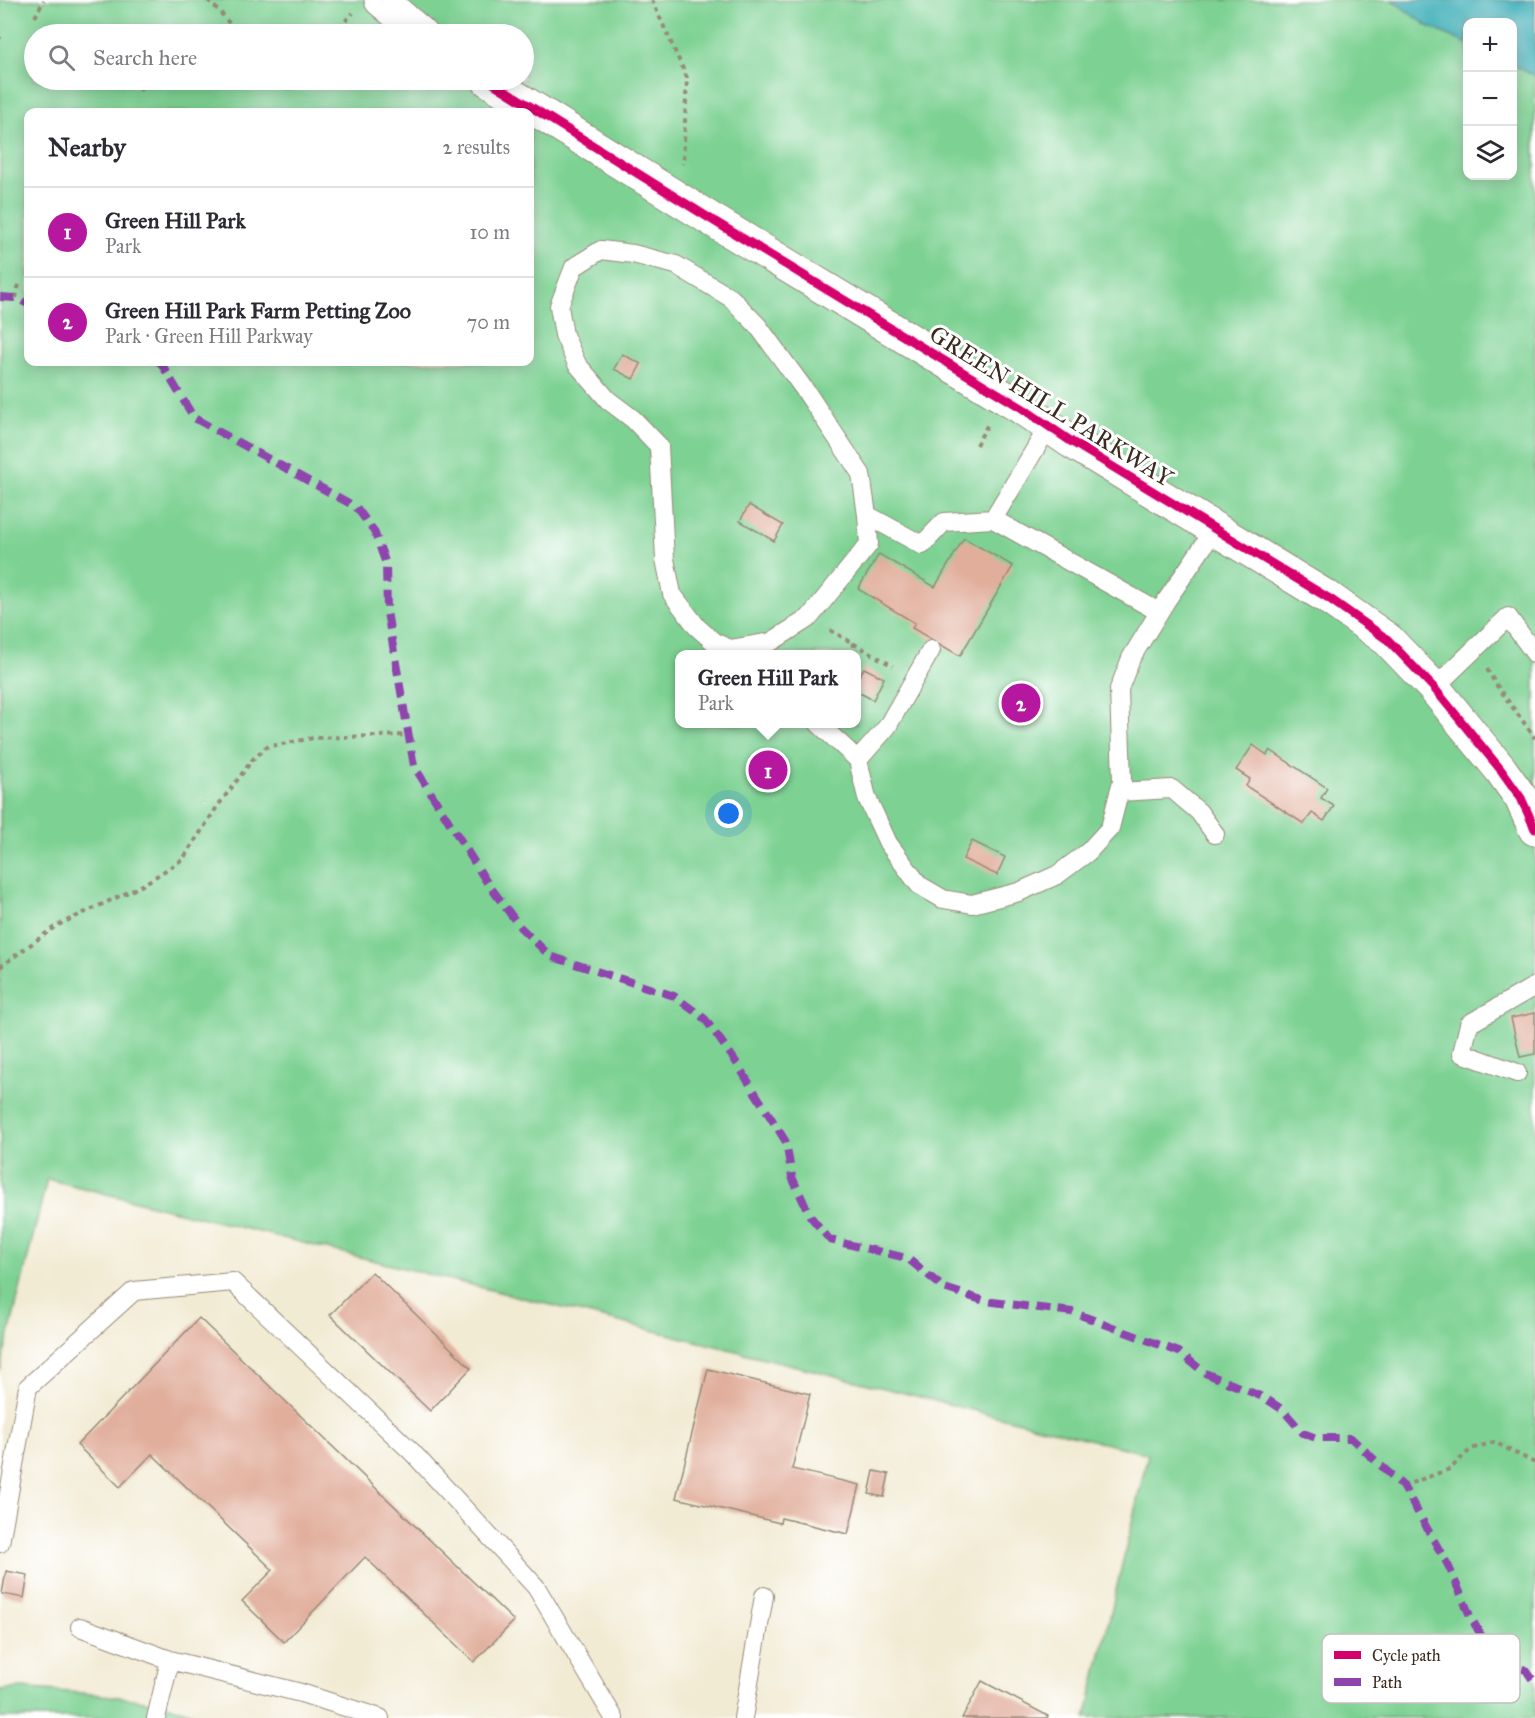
<!DOCTYPE html>
<html lang="en">
<head>
<meta charset="utf-8">
<style>
  body { margin:0; font-family:"IM FELL Great Primer",serif; background:#f7f7f7; color:#2b2b33 }
  .controls { position:absolute; right:18px; top:18px; display:grid; overflow:hidden; border-radius:12px; box-shadow:0 3px 15px #0003 }
  .controls button { width:54px; height:54px; display:grid; place-items:center; padding:0; border:0; border-bottom:2px solid #e1e1e2; background:#fff; color:#2b2b33; font:30px sans-serif }
  .you { position:absolute; left:729px; top:814px; width:21px; height:21px; margin:-15px; border:4px solid #fff; border-radius:50%; background:#1a73e8; box-shadow:0 0 0 9px #1a73e833 }
  .badge { display:grid; place-items:center; width:39px; height:39px; border-radius:50%; background:#b5179e; color:#fff; font-size:20px; font-weight:700 }
  .pin { position:absolute; translate:-50% -50%; border:3px solid #fff; box-shadow:0 2px 6px #0006 }
  .popup { position:absolute; left:675px; top:650px; width:186px; height:78px; box-sizing:border-box; display:grid; place-content:center; border-radius:12px; background:#fff; filter:drop-shadow(0 2px 4px #0005); font-size:20px; white-space:nowrap; color:#7c7c81 }
  .popup b { font-size:22px; color:#2b2b33 }
  .popup::after { content:''; position:absolute; left:50%; top:100%; margin-left:-12px; border:12px solid transparent; border-top-color:#fff }
  .list { margin:0; padding:0; list-style:none }
  h2 { display:flex; justify-content:space-between; align-items:center; height:78px; margin:0; padding:0 24px; font-size:26px }
  h2 small { font-size:20px; font-weight:400; color:#7c7c81 }
  .list li { display:grid; grid-template-columns:39px 1fr auto; gap:18px; align-items:center; box-sizing:border-box; height:90px; padding:0 24px; border-top:2px solid #e1e1e2 }
  .list b { display:block; font-size:22px; white-space:nowrap }
  .list p { margin:0; font-size:20px; white-space:nowrap; color:#7c7c81 }
  .list em { font-size:20px; font-style:normal; color:#7c7c81 }
  .icon { flex:none; width:33px; height:33px; fill:none; stroke:currentColor; stroke-width:2; stroke-linecap:round; stroke-linejoin:round }
  .map { position:relative; flex:none; width:1535px; height:1718px; overflow:hidden }
  .search { position:absolute; background:#fff; box-shadow:0 3px 15px #0003; left:24px; top:24px; width:510px; height:66px; display:flex; align-items:center; gap:15px; box-sizing:border-box; padding:0 21px; border-radius:33px; color:#7c7c81; font-size:22px }
  .panel { position:absolute; background:#fff; box-shadow:0 3px 15px #0003; left:24px; top:108px; width:510px; height:258px; border-radius:12px }
  .map>svg:first-child { display:block }
  .green { fill:#7dd193; stroke:#5c7e58; stroke-width:1.5; fill-rule:evenodd }
  .water { fill:#3eafb7; stroke:#3c6c6a; stroke-width:1.5 }
  .building { fill:#e1ae9b }
  .lines { fill:none; stroke-linecap:round; stroke-linejoin:round }
  .lane-casing { stroke:#968a79; stroke-width:20 }
  .street-casing { stroke:#968a79; stroke-width:35 }
  .path { stroke:#968a79; stroke-width:4; stroke-dasharray:4.5 4.5; stroke-linecap:butt }
  .lane { stroke:#fff; stroke-width:18 }
  .street { stroke:#fff; stroke-width:33 }
  .quiet { stroke:#8e44ad; stroke-width:8; stroke-dasharray:15 8; stroke-linecap:butt }
  .cycleway-casing { stroke:#fff; stroke-width:13 }
  .cycleway { stroke:#d6006c; stroke-width:9 }
  .labels { text-anchor:middle; dominant-baseline:central; stroke-width:6; stroke-linejoin:round; paint-order:stroke }
  .street-label { font-size:24px; fill:#3b2a1e; stroke:#fff }
  .key { fill:#fff; stroke:#c4bfbc; stroke-width:1.5 }
  .key-label { font-size:16px; fill:#3b2a1e }
</style>
</head>
<body>
<div class="map">
<svg width="1535" height="1718" viewBox="0 0 1535 1718">
  <rect width="100%" height="100%" fill="#fff"/>
  <filter id="ink" filterUnits="userSpaceOnUse"><feTurbulence type="fractalNoise" baseFrequency=".0167" numOctaves="2"/><feDisplacementMap in="SourceGraphic" scale="12" xChannelSelector="R" yChannelSelector="G"/><feConvolveMatrix kernelMatrix="1 2 1 2 8 2 1 2 1" color-interpolation-filters="sRGB"/></filter>
  <filter id="wash" filterUnits="userSpaceOnUse"><feTurbulence type="fractalNoise" baseFrequency=".008" numOctaves="4" result="noise"/><feDisplacementMap in="SourceGraphic" scale="24" xChannelSelector="R" yChannelSelector="G"/><feGaussianBlur stdDeviation="1.35" result="paint"/><feColorMatrix in="noise" values="0 0 0 0 0 0 0 0 0 0 0 0 0 0 0 0 0 1.4 0 .05"/><feComposite in="paint" operator="in"/></filter>
  <g filter="url(#wash)">
    <rect width="100%" height="100%" fill="#f2ebd4"/>
    <path class="green" d="M 0,0 L 1535,0 L 1535,1718 L 1086,1718 L 1148,1454 L 47,1179 L 0,1371 ZM 1468,22 L 1512,22 L 1512,176 L 1468,176 ZM 34,34 L 524,34 L 524,80 L 34,80 ZM 28,112 L 530,112 L 530,362 L 28,362 ZM 680,654 L 856,654 L 856,724 L 680,724 Z
      M 23,1688 C 82,1694 151,1695 205,1718 L 0,1718 L 0,1690 Z"/>
    <path class="water" d="M 1392,0 L 1535,0 L 1535,76 L 1513,65 L 1512,22 L 1468,22 L 1467,44 L 1428,26 Z"/>
    <g id="blocks">
      <path class="building" d="M 622,354 L 641,364 L 633,379 L 614,369 Z
        M 749,505 L 783,525 L 774,541 L 740,521 Z
        M 964,538 L 1013,566 L 960,656 L 912,628 L 915,623 L 858,589 L 879,554 L 935,587 Z
        M 864,668 L 884,678 L 873,700 L 856,691 L 856,681 Z
        M 1253,745 L 1267,755 L 1270,750 L 1327,788 L 1321,798 L 1334,806 L 1324,821 L 1312,813 L 1304,824 L 1246,786 L 1250,779 L 1236,770 Z
        M 972,841 L 1005,857 L 997,875 L 963,859 Z
        M 1535,1013 L 1535,1054 L 1520,1057 L 1511,1018 Z
        M 372,1272 L 471,1368 L 430,1411 L 330,1315 Z
        M 199,1318 L 514,1621 L 474,1662 L 365,1557 L 284,1642 L 242,1601 L 273,1570 L 152,1454 L 120,1487 L 77,1445 Z
        M 708,1369 L 810,1394 L 792,1469 L 860,1485 L 848,1534 L 781,1518 L 780,1523 L 676,1498 Z
        M 874,1471 L 889,1474 L 884,1497 L 869,1494 Z
        M 6,1571 L 28,1575 L 24,1598 L 2,1594 Z
        M 982,1681 L 1048,1716 L 1047,1718 L 962,1718 Z"/>
    </g>
  </g>
  <g filter="url(#ink)">
    <use href="#blocks" fill-opacity="0" stroke="#968a79" stroke-width="1.5"/>
    <g class="lines">
      <defs>
        <path id="lane" d="M 1049,426 L 993,519 L 1159,612
          M 867,515 L 861,474 L 807,393 L 758,326 L 731,298 L 676,265 L 633,254 L 601,250 L 574,267 L 559,306 L 564,335 L 577,364 L 608,400 L 633,419 L 659,446 L 665,559 L 672,594 L 697,627 L 714,642 L 730,649 L 771,642 L 809,618 L 869,544 L 867,515 L 922,545 L 944,522 L 993,519
          M 931,650 L 887,727 L 858,760 L 867,798 L 888,843 L 919,885 L 943,899 L 972,904 L 1019,892 L 1057,875 L 1088,852 L 1110,828 L 1122,781 L 1119,689 L 1131,658 L 1166,601 L 1215,529
          M 1434,688 L 1508,617 L 1535,654
          M 819,724 L 858,760
          M 1119,792 L 1172,789 L 1199,812 L 1215,834
          M 1517,1073 L 1462,1053 L 1469,1024 L 1535,986
          M 0,1543 L 28,1387 L 134,1291 L 233,1282 L 413,1453 L 536,1587 L 614,1718
          M 80,1627 L 170,1660 L 301,1693 L 380,1718
          M 156,1718 L 170,1660
          M 743,1718 L 764,1596"/>
        <path id="street" d="M 381,0 L 421,34
          M 488,80 L 709,218 L 1022,408 L 1072,442 L 1330,599 L 1388,640 L 1434,688 L 1501,770 L 1521,798 L 1535,829"/>
      </defs>
      <use href="#lane" class="lane-casing"/>
      <use href="#street" class="street-casing"/>
      <path class="path" d="M 208,0 L 220,12 L 238,34
        M 652,0 L 687,78 L 683,164
        M 35,17 L 44,0
        M 333,34 L 353,13
        M 0,38 L 1,39
        M 281,80 L 289,88 L 296,80
        M 138,90 L 166,80
        M 16,298 L 19,283
        M 976,445 L 988,424
        M 830,630 L 893,666
        M 847,654 L 854,643
        M 1487,669 L 1495,683 L 1535,738
        M 0,967 L 56,926 L 141,886 L 183,859 L 217,807 L 253,759 L 266,747 L 313,738 L 409,735
        M 1403,1486 L 1450,1469 L 1471,1449 L 1494,1442 L 1535,1463"/>
      <use href="#lane" class="lane"/>
      <use href="#street" class="street"/>
      <path class="quiet" d="M 0,297 L 16,298 L 28,304
        M 158,362 L 161,363 L 194,418 L 356,507 L 374,531 L 386,564 L 387,612 L 414,766 L 486,881 L 520,927 L 550,956 L 674,996 L 705,1019 L 734,1059 L 786,1142 L 792,1177 L 810,1216 L 830,1240 L 907,1258 L 944,1288 L 985,1301 L 1072,1312 L 1179,1352 L 1205,1373 L 1265,1398 L 1283,1410 L 1303,1433 L 1316,1438 L 1351,1438 L 1403,1486 L 1449,1567 L 1471,1618 L 1488,1647 L 1514,1666 L 1526,1670 L 1535,1683"/>
      <defs>
        <path id="cycleway" d="M 488,80 L 709,218 L 1022,408 L 1072,442 L 1330,599 L 1388,640 L 1434,688 L 1501,770 L 1521,798 L 1535,829"/>
      </defs>
      <use href="#cycleway" class="cycleway-casing"/>
      <use href="#cycleway" class="cycleway"/>
    </g>
  </g>
  <g class="labels">
    <g class="street-label">
      <text transform="translate(1051 406) rotate(32)">GREEN HILL PARKWAY</text>
    </g>
  </g>
  <rect x="1322" y="1634" width="198" height="69" rx="9" class="key"/>
  <rect x="1334" y="1651" width="27" height="8" fill="#d6006c"/>
  <rect x="1334" y="1678" width="27" height="8" fill="#8e44ad"/>
  <g class="key-label">
    <text x="1372" y="1661">Cycle path</text>
    <text x="1372" y="1688">Path</text>
  </g>
</svg>
<div class="controls">
<button>+</button>
<button>−</button>
<button><svg class="icon" aria-label="layers" viewBox="0 0 24 24"><path d="M12 4l9 5-9 5-9-5zM3 14l9 5 9-5"/></svg></button>
</div>
<div class="you"></div>
<div class="pin badge" style="left:768px;top:770px">1</div>
<div class="popup"><b>Green Hill Park</b>Park</div>
<div class="pin badge" style="left:1021px;top:703px">2</div>
<div class="search"><svg class="icon" aria-label="search" viewBox="0 0 24 24"><circle cx="10" cy="10" r="6"/><path d="M15 15l6 6"/></svg>Search here</div>
<section class="panel">
<h2>Nearby<small>2 results</small></h2>
<ul class="list">
<li><span class="badge">1</span><div><b>Green Hill Park</b><p>Park</p></div><em>10 m</em></li>
<li><span class="badge">2</span><div><b>Green Hill Park Farm Petting Zoo</b><p>Park · Green Hill Parkway</p></div><em>70 m</em></li>
</ul>
</section>
</div>
</body>
</html>
